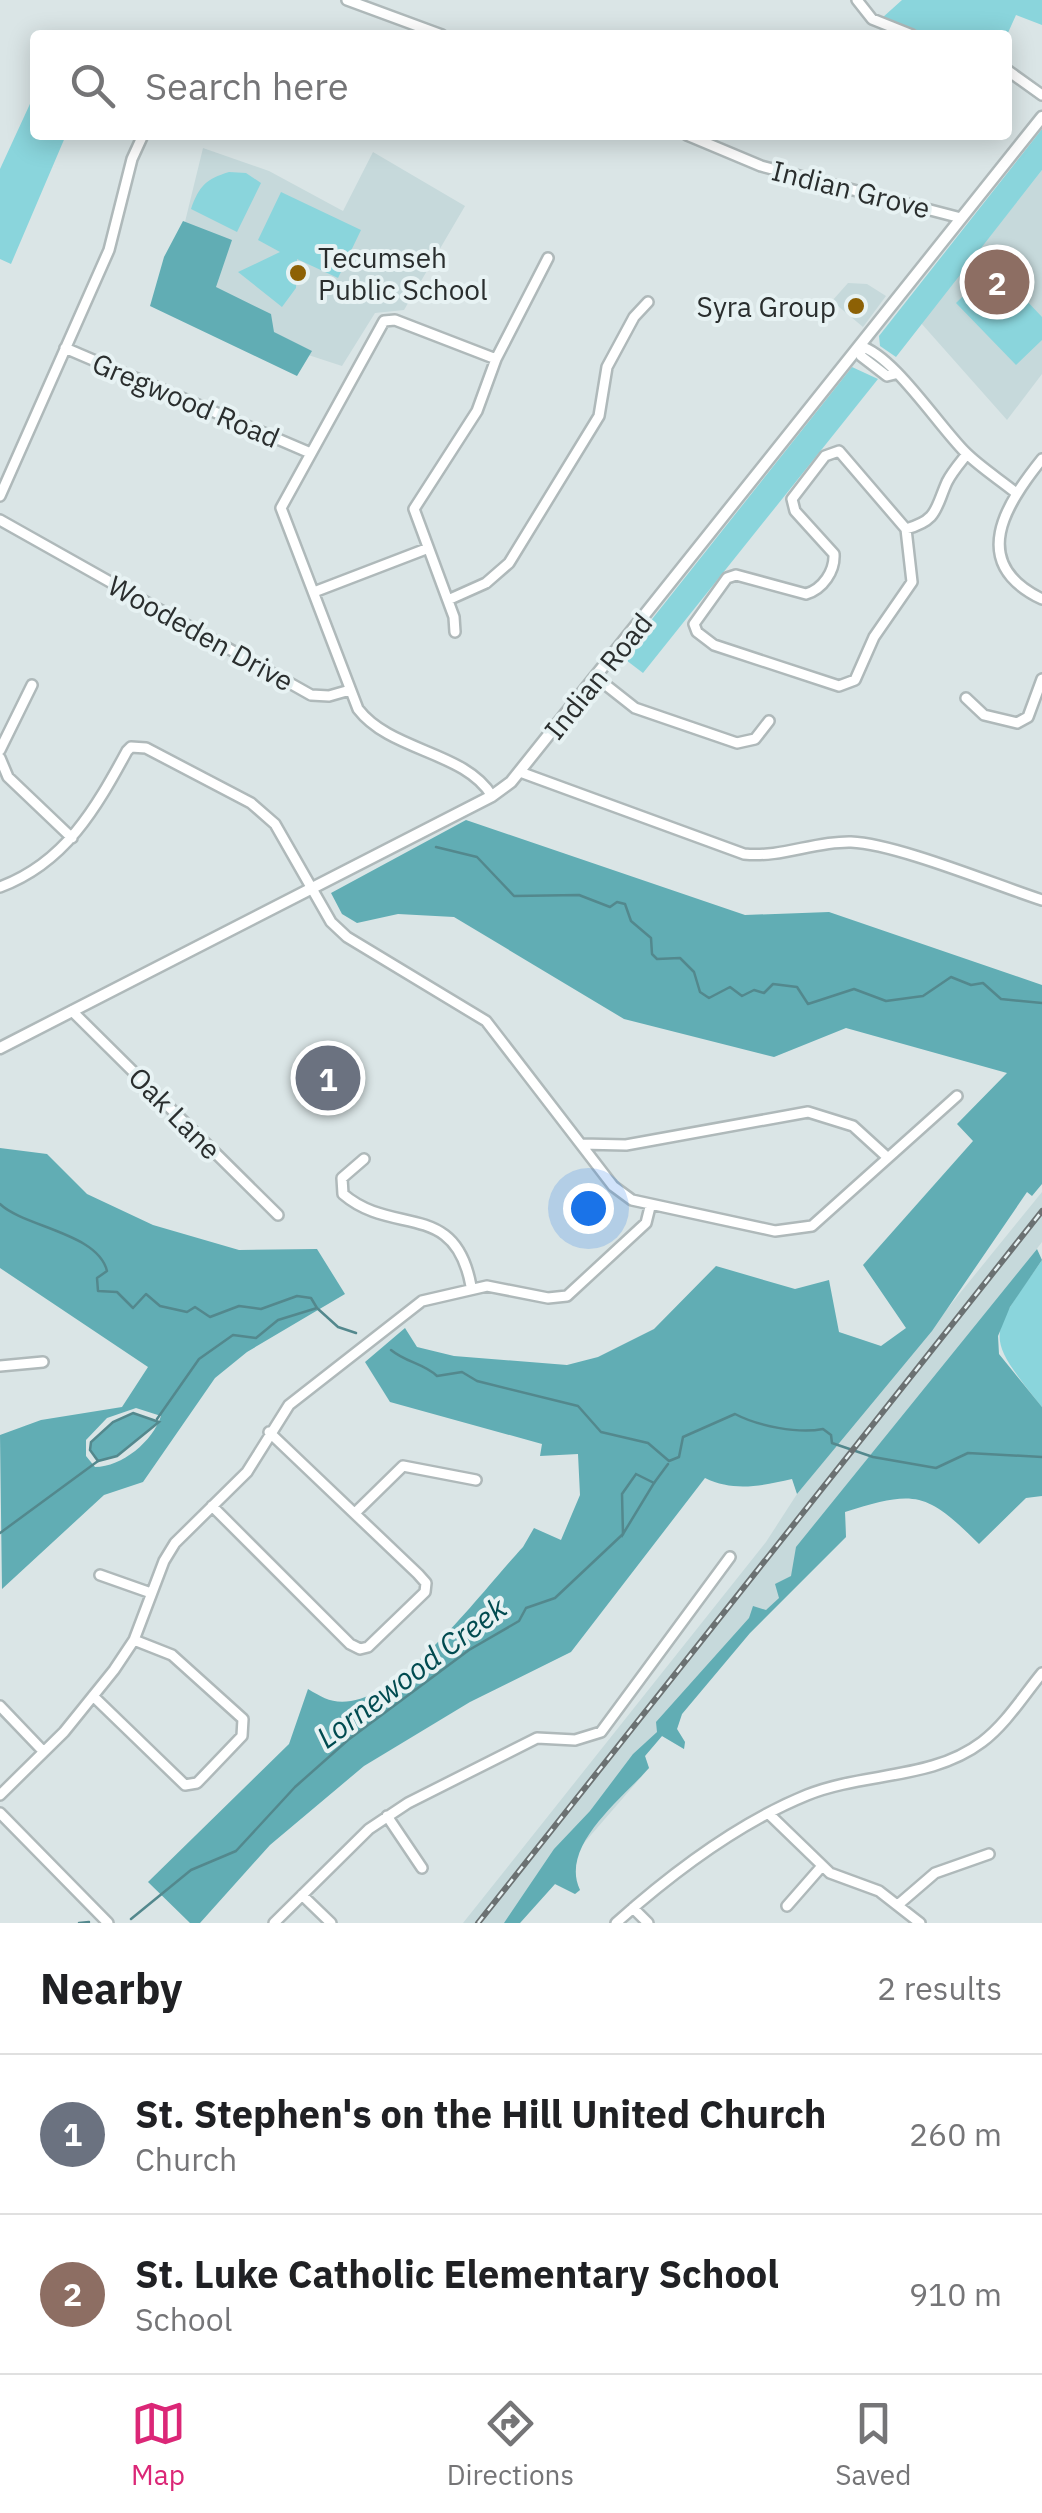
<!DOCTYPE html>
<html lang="en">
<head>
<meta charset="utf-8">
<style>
  body { margin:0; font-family:"IBM Plex Sans",sans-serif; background:#f6f6f6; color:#202124 }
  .you { position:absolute; left:588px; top:1208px; width:35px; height:35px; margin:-25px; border:8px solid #fff; border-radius:50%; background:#1a73e8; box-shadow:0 0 0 15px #1a73e833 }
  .badge { display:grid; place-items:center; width:65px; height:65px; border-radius:50%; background:#db2777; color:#fff; font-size:32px; font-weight:700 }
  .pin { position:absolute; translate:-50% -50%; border:5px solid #fff; box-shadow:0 2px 10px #0006 }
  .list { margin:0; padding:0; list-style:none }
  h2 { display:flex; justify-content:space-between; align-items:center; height:130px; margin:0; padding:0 40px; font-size:42px }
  h2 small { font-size:32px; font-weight:400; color:#757577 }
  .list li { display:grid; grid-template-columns:65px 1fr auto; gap:30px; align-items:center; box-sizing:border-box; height:160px; padding:0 40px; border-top:2px solid #e0e0e0 }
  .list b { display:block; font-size:38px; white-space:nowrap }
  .list p { margin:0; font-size:32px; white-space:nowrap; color:#757577 }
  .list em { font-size:32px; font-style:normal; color:#757577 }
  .icon { flex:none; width:55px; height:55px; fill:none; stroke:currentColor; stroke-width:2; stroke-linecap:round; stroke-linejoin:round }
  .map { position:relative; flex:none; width:1042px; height:1923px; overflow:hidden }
  .search { position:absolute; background:#fff; box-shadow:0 5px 25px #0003; left:30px; right:30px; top:30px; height:110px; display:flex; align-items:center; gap:25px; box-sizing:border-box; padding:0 35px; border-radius:10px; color:#757577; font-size:38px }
  .sheet { height:450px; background:#fff }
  nav { display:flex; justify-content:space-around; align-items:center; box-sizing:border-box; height:140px; border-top:2px solid #e0e0e0; background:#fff; font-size:28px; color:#757577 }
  nav a { display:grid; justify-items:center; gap:5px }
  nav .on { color:#db2777 }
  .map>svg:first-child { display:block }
  .built { fill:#c6d9db }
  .green { fill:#8ad5dc }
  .forest { fill:#61adb4; fill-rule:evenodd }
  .water { fill:#64afb6; stroke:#53888d; stroke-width:2.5 }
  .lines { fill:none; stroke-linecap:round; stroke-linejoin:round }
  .stream { stroke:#53888d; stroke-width:2.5 }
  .minor-casing { stroke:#afb9ba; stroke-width:14 }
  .tertiary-casing { stroke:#afb9ba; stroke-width:15 }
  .minor { stroke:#fff; stroke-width:9 }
  .tertiary { stroke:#fff; stroke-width:10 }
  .rail-casing { stroke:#6b7172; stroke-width:6 }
  .rail { stroke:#e7f2f3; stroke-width:2.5; stroke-dasharray:8; stroke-linecap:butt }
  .poi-dot { fill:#8d6105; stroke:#e7f2f3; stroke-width:4 }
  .labels { text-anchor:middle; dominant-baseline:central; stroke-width:8; stroke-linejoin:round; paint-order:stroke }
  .street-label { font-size:28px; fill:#2a2e2e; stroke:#e7f2f3 }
  .poi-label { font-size:28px; fill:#2a2e2e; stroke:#e7f2f3; text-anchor:start }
  .water-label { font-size:30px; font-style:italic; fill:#014b50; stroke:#e7f2f3 }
</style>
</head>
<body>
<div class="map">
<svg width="1042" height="1923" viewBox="0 0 1042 1923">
  <rect width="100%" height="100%" fill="#dae5e6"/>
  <path class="built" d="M 203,148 L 269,171 L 343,211 L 373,152 L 465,206 L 404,310 L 375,313 L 342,366 L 164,308 Z
    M 1042,170 L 1042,374 L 1007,420 L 921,323 Z
    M 848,283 L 867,284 L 886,296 L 863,327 L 832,301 Z
    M 1042,1192 L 1042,1242 L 926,1394 L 845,1512 L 846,1537 L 750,1633 L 682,1714 L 677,1729 L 685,1742 L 684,1749 L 662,1736 L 645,1756 L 649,1768 L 578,1850 L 573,1876 L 580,1890 L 575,1894 L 555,1884 L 520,1923 L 463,1923 L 766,1542 L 797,1494 Z"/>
  <path class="green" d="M 902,0 L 1042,0 L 1042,25 L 1016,15 L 1007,35 L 931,35 L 882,18 Z
    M 35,93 L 35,135 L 66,135 L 11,264 L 0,259 L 0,169 Z
    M 1042,129 L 1042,170 L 896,357 L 880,346 L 879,336 Z
    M 229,172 L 246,173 L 261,183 L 237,232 L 191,209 C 199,186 206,179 229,172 Z
    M 281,192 L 361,230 L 338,278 L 297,259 L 296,288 L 282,307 L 238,272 L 280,252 L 258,240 Z
    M 994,266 L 1042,317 L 1042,340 L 1016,365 L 956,303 Z
    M 852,367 L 878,379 L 643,673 L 622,657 Z
    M 1042,1260 L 1042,1407 C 983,1333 988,1338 1042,1260 Z"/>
  <path class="forest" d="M 183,221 L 232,240 L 216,287 L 271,314 L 274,332 L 312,351 L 297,376 L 150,306 L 164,257 Z
    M 466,820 L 745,915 L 829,912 L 1042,985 L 1042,1184 L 1032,1196 L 1027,1192 L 932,1331 L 797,1494 L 792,1479 C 761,1486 734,1492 705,1478 L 571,1652 L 470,1702 L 364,1766 L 270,1845 L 200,1923 L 190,1923 L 148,1882 L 289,1744 L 308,1689 C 323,1698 333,1704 351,1701 C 407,1693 484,1589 523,1547 L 534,1528 L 561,1540 L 580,1495 L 578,1454 L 540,1456 L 542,1444 L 390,1402 L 365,1362 L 405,1328 L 417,1347 L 454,1356 L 567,1365 L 598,1357 L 654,1329 L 716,1266 L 795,1289 L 829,1280 L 839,1332 L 881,1346 L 906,1328 L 863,1265 L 973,1141 L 957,1124 L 1007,1073 L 846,1028 L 774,1057 L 624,1019 L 454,917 L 398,914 L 357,923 L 342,914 L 331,893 Z
    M 0,1148 L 47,1154 L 87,1194 L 153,1225 L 239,1250 L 317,1249 L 345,1294 L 247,1352 L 215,1378 L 143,1482 L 104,1495 L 2,1589 L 0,1435 L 41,1420 L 122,1407 L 148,1367 L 0,1268 ZM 136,1408 L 161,1416 C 153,1441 122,1467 95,1467 L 86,1456 L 86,1440 L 107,1418 Z
    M 1037,1249 L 1042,1260 L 1010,1307 L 998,1336 L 999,1354 L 1042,1407 L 1042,1496 L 1026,1498 L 979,1544 C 926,1491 915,1490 845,1512 L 846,1537 L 750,1633 L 682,1714 L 677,1729 L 685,1742 L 684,1749 L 662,1736 L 645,1756 L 649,1768 C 622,1799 559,1846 580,1890 L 575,1894 L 555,1884 L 520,1923 L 504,1923 L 554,1849 L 590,1811 L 633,1754 L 657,1732 L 656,1722 L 749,1618 L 753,1606 L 766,1610 L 779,1598 L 775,1584 L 791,1576 L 796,1547 Z"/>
  <path class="water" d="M 133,1413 L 159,1422 L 117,1456 L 98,1461 L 90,1450 L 91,1442 L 113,1422 Z
    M 636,1474 L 654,1483 L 623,1534 L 622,1494 Z"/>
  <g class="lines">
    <path class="stream" d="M 436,847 L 477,857 L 514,896 L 579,895 L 610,907 L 617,902 L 625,904 L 631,921 L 651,938 L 652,954 L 657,959 L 680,958 L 694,972 L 700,992 L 709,998 L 730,987 L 742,996 L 754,990 L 764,993 L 773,984 L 797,987 L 808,1004 L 854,989 L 886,1001 L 923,996 L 951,977 L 971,985 L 983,983 L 1001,999 L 1042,1003
      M 0,1204 C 24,1227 98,1233 107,1271 L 97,1278 L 98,1291 L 117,1292 L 133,1308 L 146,1294 L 160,1306 L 187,1312 L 195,1307 L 210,1317 L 239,1306 L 261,1309 L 297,1296 L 311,1298 L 317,1308
      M 391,1350 C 407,1363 423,1363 437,1376 L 462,1372 L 477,1381 L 578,1406 L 601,1432 L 648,1443 L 669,1461 L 679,1457 L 683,1437 L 735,1414 C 758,1426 798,1434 823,1429 L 831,1435 L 832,1443 L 873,1457 L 936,1468 L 968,1453 L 1042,1457
      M 157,1419 L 199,1359 L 233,1335 L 256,1338 L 278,1320 L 317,1308 L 338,1327 L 356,1333
      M 654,1483 L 668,1464
      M 0,1533 L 98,1461
      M 131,1919 L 191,1870 L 236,1851 L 295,1787 L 348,1740 L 469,1650 L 519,1621 L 526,1608 L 555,1598 L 623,1534
      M 79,1923 L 89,1922"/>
    <defs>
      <path id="minor" d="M 347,0 L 442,35
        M 857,0 L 872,19 L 912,35
        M 1007,70 L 1042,95
        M 687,135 L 761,166 L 961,218
        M 860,346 C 893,355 938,425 965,452 C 980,467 999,479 1015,492
        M 860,346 L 861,356 L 887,376 L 895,374
        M 65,348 L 308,452
        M 839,451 L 906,529 L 912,582 L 874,637 L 855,680 L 839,686 L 714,645 L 697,632 L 694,624 L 727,578 L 736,575 L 806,594 C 823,589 835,571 834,554 L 795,511 L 792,499 L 825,456 Z
        M 1042,459 C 1006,504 967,563 1042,599
        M 0,496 L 109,250 L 132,159 L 143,135
        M 0,520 L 311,695 L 329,696 L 350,690
        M 906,529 C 938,520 935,509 947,482 C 952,472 960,463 967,454
        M 314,592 L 426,549
        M 448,600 L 486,583 L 509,563 L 599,416 L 607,367 L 634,317 L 648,302
        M 455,632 L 454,617 L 414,509 L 477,411 L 496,359 L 548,258
        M 597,678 L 635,708 L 737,743 L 755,739 L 769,721
        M 966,698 L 984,715 L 1017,723 L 1028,717 L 1042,679
        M 0,750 L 32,685
        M 0,758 L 8,777 L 72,838
        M 520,772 L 744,854 C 782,858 814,841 851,842 C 897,844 993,884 1042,900
        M 492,796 C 465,751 391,752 358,709 L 281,508 L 384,321 L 395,320 L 496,359
        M 0,887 C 65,863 96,808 127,751 L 131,747 L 146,748 L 251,803 L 275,824 L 331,922 L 347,937 L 486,1021 L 613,1186 L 632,1200 L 775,1231 L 812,1226 L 957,1096
        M 72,1011 L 278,1215
        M 581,1144 L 626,1145 L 808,1112 L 853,1126 L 887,1157
        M 364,1159 L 342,1178 L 343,1194 C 393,1237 455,1199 471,1286
        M 0,1366 L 43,1362
        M 212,1506 L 350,1644 L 360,1649 L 368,1647 L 425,1592 L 426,1583 L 418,1574 L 269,1432
        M 356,1512 L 403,1466 L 476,1480
        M 100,1575 L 151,1593
        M 93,1696 L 185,1785 L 197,1783 L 242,1736 L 243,1719 L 172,1655 L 134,1640
        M 0,1706 L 43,1751
        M 0,1795 L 64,1732 L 114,1670 L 134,1640 L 164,1561 L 175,1543 L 247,1472 L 289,1405 L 422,1301 L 487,1286 L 548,1298 L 567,1296 L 646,1223 L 650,1207
        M 0,1813 L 108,1923
        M 769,1814 L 830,1873 L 879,1891 L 920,1923
        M 387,1816 L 422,1868
        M 302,1895 L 331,1923
        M 899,1904 L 935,1873 L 989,1854
        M 787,1906 L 822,1866
        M 633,1908 L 648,1923
        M 274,1923 L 369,1829 L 408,1803 L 537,1738 L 575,1740 L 601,1732 L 730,1557
        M 616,1923 C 672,1873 738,1823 807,1795 C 864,1772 932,1780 982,1742 C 1006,1724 1023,1696 1042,1673"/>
      <path id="tertiary" d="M 0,1048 L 492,796 L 511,782 L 1042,117"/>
    </defs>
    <use href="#minor" class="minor-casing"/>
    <use href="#tertiary" class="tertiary-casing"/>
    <use href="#minor" class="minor"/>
    <use href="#tertiary" class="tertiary"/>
    <defs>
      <path id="rail" d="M 478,1923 L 1042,1211"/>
    </defs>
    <use href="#rail" class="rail-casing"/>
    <use href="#rail" class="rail"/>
  </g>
  <g class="poi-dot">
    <circle cx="298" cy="273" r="10"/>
    <circle cx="856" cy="306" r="10"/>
  </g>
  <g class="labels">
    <g class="street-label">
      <text transform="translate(851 189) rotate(14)">Indian Grove</text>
      <text transform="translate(186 400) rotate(23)">Gregwood Road</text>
      <text transform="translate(201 633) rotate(29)">Woodeden Drive</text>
      <text transform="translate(598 676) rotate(-51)">Indian Road</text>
      <text transform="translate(175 1113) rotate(45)">Oak Lane</text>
    </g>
    <g class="poi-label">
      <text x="318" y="257">Tecumseh<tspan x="318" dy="32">Public School</tspan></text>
      <text x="836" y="306" text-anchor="end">Syra Group</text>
    </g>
    <g class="water-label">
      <text transform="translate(411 1672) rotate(-37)">Lornewood Creek</text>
    </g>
  </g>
</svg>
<div class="you"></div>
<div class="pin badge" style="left:328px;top:1078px;background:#6b7280">1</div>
<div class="pin badge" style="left:997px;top:282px;background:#8d6e63">2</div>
<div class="search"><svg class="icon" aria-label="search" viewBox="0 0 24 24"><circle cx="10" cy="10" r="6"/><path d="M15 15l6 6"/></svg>Search here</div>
</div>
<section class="sheet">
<h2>Nearby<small>2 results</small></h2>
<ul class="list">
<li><span class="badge" style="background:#6b7280">1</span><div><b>St. Stephen's on the Hill United Church</b><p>Church</p></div><em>260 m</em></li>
<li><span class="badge" style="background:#8d6e63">2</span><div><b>St. Luke Catholic Elementary School</b><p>School</p></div><em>910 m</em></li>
</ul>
</section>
<nav>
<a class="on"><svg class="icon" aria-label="map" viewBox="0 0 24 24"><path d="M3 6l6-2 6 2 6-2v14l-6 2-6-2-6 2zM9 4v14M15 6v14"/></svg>Map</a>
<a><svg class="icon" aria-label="directions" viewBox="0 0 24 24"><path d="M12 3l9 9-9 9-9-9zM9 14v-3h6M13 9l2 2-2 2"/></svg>Directions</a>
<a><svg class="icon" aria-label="saved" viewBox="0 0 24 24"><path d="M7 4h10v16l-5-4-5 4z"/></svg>Saved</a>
</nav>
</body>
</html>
